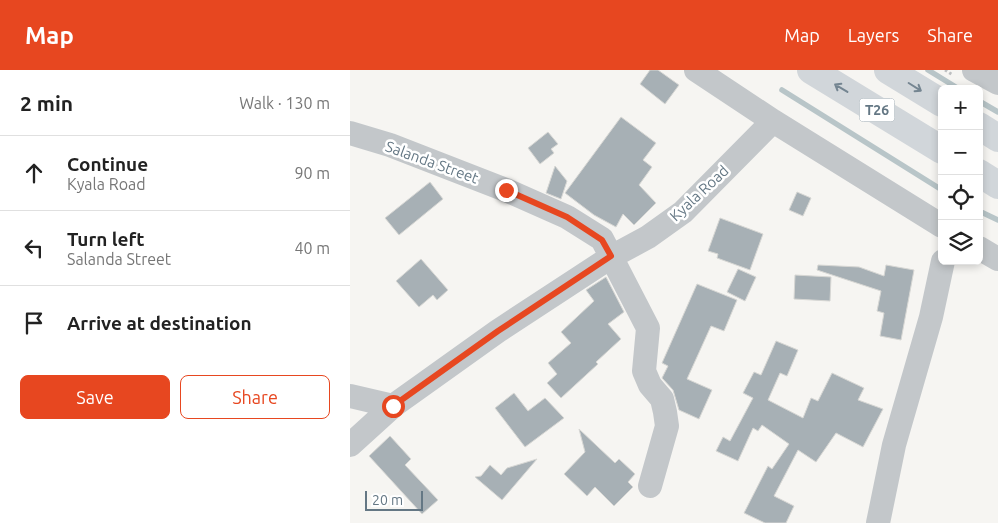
<!DOCTYPE html>
<html lang="en">
<head>
<meta charset="utf-8">
<style>
  body { margin:0; font-family:Ubuntu,sans-serif; background:#f6f6f6; color:#222 }
  .controls { position:absolute; right:15px; top:15px; display:grid; overflow:hidden; border-radius:8px; box-shadow:0 2px 8px #0003 }
  .controls button { width:45px; height:45px; display:grid; place-items:center; padding:0; border:0; border-bottom:1px solid #e0e0e0; background:#fff; color:#222; font:25px sans-serif }
  .scale { position:absolute; left:15px; bottom:12px; width:58px; box-sizing:border-box; padding-left:5px; border:2px solid #647784; border-top:0; font-size:14px; line-height:18px; white-space:nowrap; color:#647784; -webkit-text-stroke:4px #fff; paint-order:stroke }
  .stop { position:absolute; width:15px; height:15px; margin:-11px; border:4px solid #e74720; border-radius:50%; background:#fff }
  .stop.end { background:#e74720; border-color:#fff; box-shadow:0 1px 5px #0008 }
  .list { margin:0; padding:0; list-style:none }
  h2 { display:flex; justify-content:space-between; align-items:center; height:65px; margin:0; padding:0 20px; font-size:21px }
  h2 small { font-size:16px; font-weight:400; color:#767676 }
  .list li { display:grid; grid-template-columns:32px 1fr auto; gap:15px; align-items:center; box-sizing:border-box; height:75px; padding:0 20px; border-top:1px solid #e0e0e0 }
  .list b { display:block; font-size:19px; white-space:nowrap }
  .list p { margin:0; font-size:16px; white-space:nowrap; color:#767676 }
  .list em { font-size:16px; font-style:normal; color:#767676 }
  .actions { display:flex; gap:10px; padding:15px 20px }
  .actions a { flex:1; padding:11px 0; border:1px solid #e74720; border-radius:8px; text-align:center; font-size:18px; color:#e74720 }
  .actions .main { background:#e74720; color:#fff }
  .icon { flex:none; width:28px; height:28px; fill:none; stroke:currentColor; stroke-width:2; stroke-linecap:round; stroke-linejoin:round }
  .map { position:relative; flex:none; width:648px; height:453px; overflow:hidden }
  header { display:flex; align-items:center; gap:30px; box-sizing:border-box; height:70px; padding:0 25px; background:#e74720; color:#fff }
  header strong { font-size:24px }
  nav { display:flex; gap:28px; margin-inline-start:auto; font-size:18px }
  main { display:flex }
  aside { flex:1; background:#fff }
  .map>svg:first-child { display:block }
  .lines { fill:none; stroke-linecap:round; stroke-linejoin:round }
  .stream { stroke:#b8c5c8; stroke-width:5.5 }
  .building { fill:#a7b0b5; stroke:#d7d7d4 }
  .path { stroke:#bdbfc1; stroke-width:3; stroke-dasharray:2.5 2.5; stroke-linecap:butt }
  .street { stroke:#c3c7ca; stroke-width:24 }
  .highway { stroke:#d1d6da; stroke-width:28 }
  .oneway { stroke:#748591 }
  .route { stroke:#e74720; stroke-width:6 }
  .labels { text-anchor:middle; dominant-baseline:central; stroke-width:5; stroke-linejoin:round; paint-order:stroke }
  .shield { fill:#fff; stroke:#92a0a9; stroke-width:1 }
  .shield-label { font-size:14px; font-weight:bold; fill:#647784 }
  .street-label { font-size:15px; fill:#647784; stroke:#fff }
</style>
</head>
<body>
<header>
<strong>Map</strong>
<nav><a>Map</a><a>Layers</a><a>Share</a></nav>
</header>
<main>
<aside>
<h2>2 min<small>Walk · 130 m</small></h2>
<ul class="list">
<li><svg class="icon" aria-label="ahead" viewBox="0 0 24 24"><path d="M12 20V5M6 11l6-6 6 6"/></svg><div><b>Continue</b><p>Kyala Road</p></div><em>90 m</em></li>
<li><svg class="icon" aria-label="left" viewBox="0 0 24 24"><path d="M17 20v-9H6M10 6l-5 5 5 5"/></svg><div><b>Turn left</b><p>Salanda Street</p></div><em>40 m</em></li>
<li><svg class="icon" aria-label="arrive" viewBox="0 0 24 24"><path d="M6 21V4h12l-3 4 3 4H6"/></svg><div><b>Arrive at destination</b></div></li>
</ul>
<div class="actions"><a class="main">Save</a><a>Share</a></div>
</aside>
<div class="map">
<svg width="648" height="453" viewBox="0 0 648 453">
  <rect width="100%" height="100%" fill="#f6f5f2"/>
  <g class="lines">
    <path class="stream" d="M 578,0 L 609,19
      M 432,20 L 592,120
      M 629,31 L 648,42
      M 629,141 L 648,150"/>
  </g>
  <path class="building" d="M 300,0 L 308,0 L 329,15 L 315,34 L 290,14 Z
    M 271,47 L 306,73 L 293,90 L 302,97 L 289,115 L 306,133 L 284,155 L 273,144 L 266,157 L 244,145 L 215,123 Z
    M 198,62 L 208,74 L 201,79 L 204,83 L 190,94 L 178,78 Z
    M 205,96 L 217,111 L 211,129 L 196,123 Z
    M 80,112 L 93,129 L 49,165 L 35,148 Z
    M 447,122 L 461,128 L 453,146 L 439,140 Z
    M 370,148 L 413,164 L 400,200 L 367,188 L 368,184 L 358,181 Z
    M 71,189 L 98,220 L 87,230 L 83,225 L 69,237 L 46,211 Z
    M 468,195 L 509,197 L 534,206 L 536,195 L 564,200 L 551,270 L 530,266 L 534,243 L 527,241 L 531,221 L 467,200 Z
    M 388,199 L 406,207 L 395,231 L 377,222 Z
    M 445,205 L 481,207 L 480,231 L 444,229 Z
    M 256,207 L 274,242 L 258,254 L 271,269 L 246,292 L 248,294 L 211,328 L 197,313 L 207,304 L 198,293 L 221,273 L 211,262 L 244,231 L 236,220 Z
    M 347,214 L 387,230 L 374,261 L 361,256 L 337,309 L 362,320 L 349,349 L 329,340 L 323,320 L 312,308 L 318,296 L 312,293 Z
    M 426,271 L 448,280 L 437,306 L 430,303 L 418,330 L 453,348 L 461,328 L 468,331 L 482,303 L 514,318 L 508,330 L 533,339 L 513,377 L 486,363 L 466,392 L 448,380 L 424,426 L 444,436 L 436,453 L 415,453 L 394,443 L 418,396 L 422,399 L 439,374 L 412,355 L 408,361 L 403,358 L 388,391 L 366,381 L 373,367 L 380,371 L 403,328 L 393,323 L 404,302 L 411,305 Z
    M 164,323 L 178,341 L 195,328 L 214,348 L 175,377 L 145,338 Z
    M 229,359 L 265,393 L 269,389 L 285,404 L 278,412 L 283,417 L 264,436 L 245,417 L 237,426 L 214,404 L 235,382 Z
    M 40,366 L 61,389 L 55,395 L 88,430 L 72,444 L 19,386 Z
    M 187,389 L 152,430 L 125,407 L 131,406 L 140,395 L 151,405 L 157,398 Z"/>
  <g class="lines">
    <path class="path" d="M 595,0 L 603,5"/>
    <path class="street" d="M 346,0 L 423,51 L 592,156
      M 624,0 L 648,13
      M 0,63 L 40,75 L 156,120 L 217,147 L 252,169 L 298,258 L 294,301 L 300,315 L 312,329 L 315,342 L 317,356 L 300,416
      M 629,178 L 648,189
      M 0,326 L 43,336
      M 0,375 L 43,336 L 148,261 L 261,187 L 298,167 L 333,142 L 423,51
      M 528,453 L 544,375 L 581,247 L 593,191"/>
    <path class="highway" d="M 461,0 L 592,80
      M 538,0 L 592,33
      M 629,56 L 648,68
      M 629,103 L 648,115"/>
  </g>
  <defs><path id="oneway-shaft" d="M-6 0H5M1.5-3L5.5 0L1.5 3" fill="none" stroke-width="1.6" stroke-linecap="round" stroke-linejoin="round" transform="scale(1.25)"/></defs>
  <g class="oneway">
    <use href="#oneway-shaft" transform="translate(565 17) rotate(32)"/>
    <use href="#oneway-shaft" transform="translate(491 18) rotate(-149)"/>
  </g>
  <g class="lines">
    <path class="route" d="M 43,336 L 148,261 L 261,186 L 252,170 L 217,147 L 156,120"/>
  </g>
  <g class="labels">
    <rect class="shield" x="509.5" y="28.5" width="35" height="23" rx="4"/>
    <g class="shield-label">
      <text x="527" y="40">T26</text>
    </g>
    <g class="street-label">
      <text transform="translate(82 92) rotate(20)">Salanda Street</text>
      <text transform="translate(349 123) rotate(-43)">Kyala Road</text>
    </g>
  </g>
</svg>
<div class="controls">
<button>+</button>
<button>−</button>
<button><svg class="icon" aria-label="locate" viewBox="0 0 24 24"><circle cx="12" cy="12" r="6"/><path d="M12 2v4M12 18v4M2 12h4M18 12h4"/></svg></button>
<button><svg class="icon" aria-label="layers" viewBox="0 0 24 24"><path d="M12 4l9 5-9 5-9-5zM3 14l9 5 9-5"/></svg></button>
</div>
<div class="scale">20 m</div>
<div class="stop" style="left:43px;top:336px"></div>
<div class="stop end" style="left:156px;top:120px"></div>
</div>
</main>
</body>
</html>
